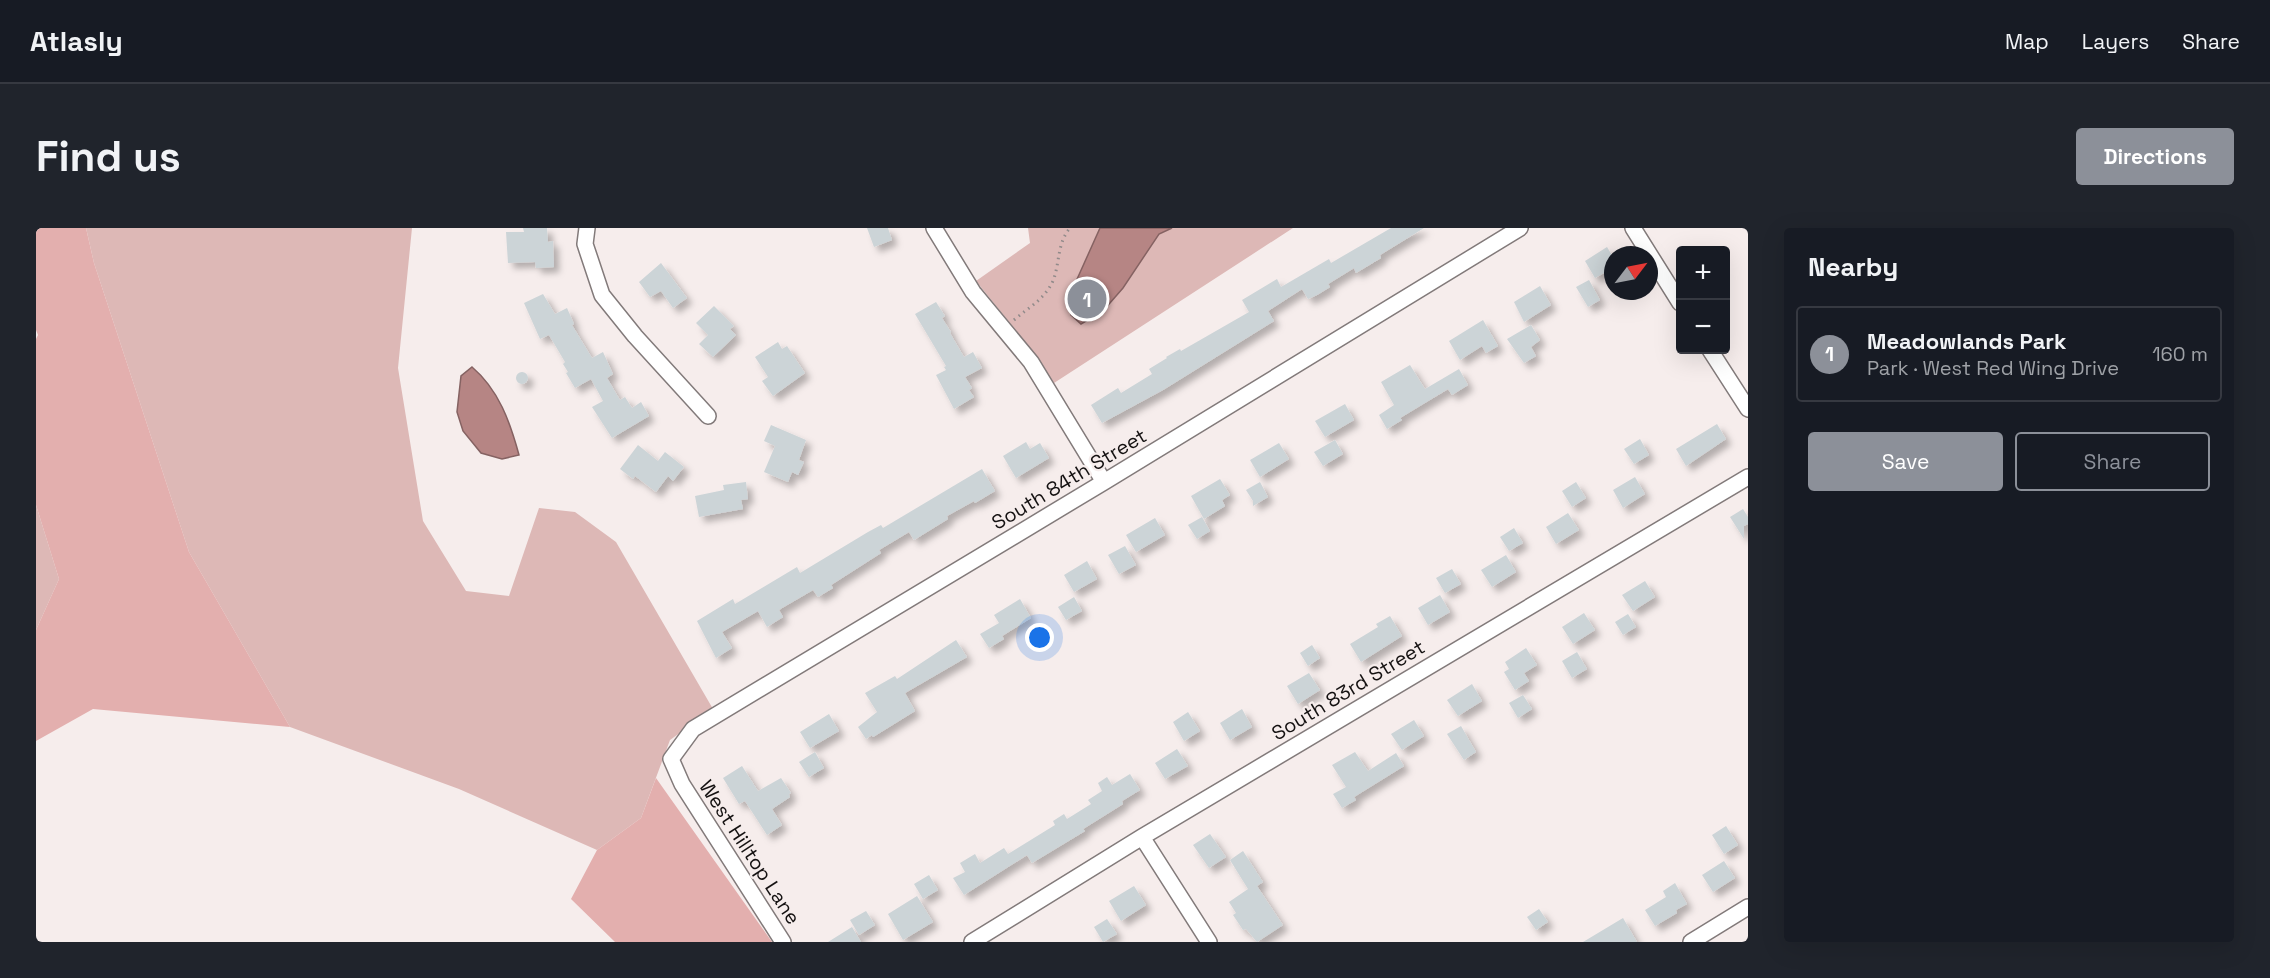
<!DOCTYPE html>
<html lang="en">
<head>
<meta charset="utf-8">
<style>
  body { margin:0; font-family:"Space Grotesk",sans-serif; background:#20242c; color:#f1f3f6 }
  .controls { position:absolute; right:18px; top:18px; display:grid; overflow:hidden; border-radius:6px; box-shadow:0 6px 24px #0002 }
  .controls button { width:54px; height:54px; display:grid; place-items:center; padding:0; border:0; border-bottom:2px solid #363941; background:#171b24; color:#f1f3f6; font:30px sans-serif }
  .compass { position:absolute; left:1568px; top:18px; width:54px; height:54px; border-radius:50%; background:#171b24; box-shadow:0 6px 24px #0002; rotate:58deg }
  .you { position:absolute; left:1004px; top:410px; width:21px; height:21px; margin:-15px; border:4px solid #fff; border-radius:50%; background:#1a73e8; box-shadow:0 0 0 9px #1a73e833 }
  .badge { display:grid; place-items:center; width:39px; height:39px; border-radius:50%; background:#8c9099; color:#fff; font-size:20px; font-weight:700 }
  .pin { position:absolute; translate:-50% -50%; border:3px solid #fff; box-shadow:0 2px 6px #0006 }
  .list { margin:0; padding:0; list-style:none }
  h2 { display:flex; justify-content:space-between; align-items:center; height:78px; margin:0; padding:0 24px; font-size:26px }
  h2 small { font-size:20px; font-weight:400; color:#9ea1a6 }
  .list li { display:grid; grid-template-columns:39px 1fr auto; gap:18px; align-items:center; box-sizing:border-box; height:96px; margin:0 12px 12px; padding:0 12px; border:2px solid #363941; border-radius:6px }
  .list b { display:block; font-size:22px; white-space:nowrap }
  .list p { margin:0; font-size:20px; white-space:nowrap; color:#9ea1a6 }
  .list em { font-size:20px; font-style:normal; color:#9ea1a6 }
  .actions { display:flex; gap:12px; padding:18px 24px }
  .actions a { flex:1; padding:14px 0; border:2px solid #8c9099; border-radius:6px; text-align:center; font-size:21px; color:#8c9099 }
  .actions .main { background:#8c9099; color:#fff }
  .map { position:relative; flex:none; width:1712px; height:714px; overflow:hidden; border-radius:6px }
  header { display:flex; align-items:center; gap:36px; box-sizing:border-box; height:84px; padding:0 30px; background:#171b24; border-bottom:2px solid #363941 }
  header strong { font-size:28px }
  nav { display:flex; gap:33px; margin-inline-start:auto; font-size:21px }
  .intro { display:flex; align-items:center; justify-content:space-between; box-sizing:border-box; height:144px; padding:0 36px }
  h1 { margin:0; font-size:42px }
  .button { padding:15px 27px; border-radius:6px; background:#8c9099; color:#fff; font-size:21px; font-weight:700 }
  main { display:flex; gap:36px; padding:0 36px }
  aside { flex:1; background:#171b24; border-radius:6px; box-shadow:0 6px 24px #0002 }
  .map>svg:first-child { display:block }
  .green { fill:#ddb8b6 }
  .forest { fill:#e3afae }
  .water { fill:#b68584; stroke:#856262; stroke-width:1.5 }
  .building { fill:#ccd4d7; filter:url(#shadow) }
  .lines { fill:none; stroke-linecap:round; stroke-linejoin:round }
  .street-casing { stroke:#827a7a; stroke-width:18 }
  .path { stroke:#918a8a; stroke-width:3; stroke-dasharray:1.5 4.5; stroke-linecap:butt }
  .street { stroke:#fff; stroke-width:15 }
  .labels { text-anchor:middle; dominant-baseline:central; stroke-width:4.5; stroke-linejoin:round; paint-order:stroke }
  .street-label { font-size:20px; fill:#141111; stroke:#f6edec }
</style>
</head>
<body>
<header>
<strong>Atlasly</strong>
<nav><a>Map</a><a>Layers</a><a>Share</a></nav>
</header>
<div class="intro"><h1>Find us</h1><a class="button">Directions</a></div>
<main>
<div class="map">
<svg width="1712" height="714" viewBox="0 0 1712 714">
  <defs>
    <filter id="shadow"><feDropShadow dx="5.5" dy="5.5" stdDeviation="3" flood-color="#0004"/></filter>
  </defs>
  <rect width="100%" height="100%" fill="#f6edec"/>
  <path class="green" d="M 50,0 L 376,0 L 362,140 L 387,293 L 430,363 L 473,368 L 503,280 L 539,284 L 580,314 L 677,481 L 634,512 L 605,590 L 561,622 L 423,561 L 254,499 L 153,324 L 58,35 Z
    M 992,0 L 1257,0 L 1018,155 L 997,124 L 940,53 L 994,15 Z
    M 0,277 L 23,351 L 0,402 Z"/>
  <path class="forest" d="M 0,0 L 50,0 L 58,35 L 153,324 L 254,499 L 57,481 L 0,513 L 0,402 L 23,351 L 0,277 L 0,111 L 2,107 L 0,102 Z
    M 620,550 L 736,714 L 579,714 L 535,671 L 561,622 L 605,590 Z"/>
  <path class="water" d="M 1064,0 L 1136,0 L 1123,6 L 1087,60 L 1067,83 L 1045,96 L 1035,87 L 1033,69 Z
    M 436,139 C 463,162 474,194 483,227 L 466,231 L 445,225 L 427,203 L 421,184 L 425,148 Z"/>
  <path class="building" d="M 487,0 L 511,0 L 512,14 L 517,13 L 518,39 L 500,40 L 499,34 L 472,35 L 470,4 L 488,4 Z
    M 831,0 L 852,0 L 856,12 L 838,19 Z
    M 1355,0 L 1388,0 L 1344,27 L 1345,30 L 1320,45 L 1318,40 L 1292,56 L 1294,59 L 1281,67 L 1272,71 L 1266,61 L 1232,83 L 1238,93 L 1127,162 L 1066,195 L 1055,177 L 1082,160 L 1085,165 L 1116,146 L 1113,141 L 1131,130 L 1130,129 L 1144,121 L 1145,123 L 1213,84 L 1206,72 L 1241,51 L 1245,59 L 1293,31 L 1295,35 Z
    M 1571,19 L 1577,29 L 1577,40 L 1559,50 L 1549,33 Z
    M 625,35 L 651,70 L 637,80 L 625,63 L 614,69 L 603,54 Z
    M 1553,52 L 1564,72 L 1552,79 L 1540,59 Z
    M 1504,58 L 1515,77 L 1488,94 L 1478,74 Z
    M 507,66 L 519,86 L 531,80 L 538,96 L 536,97 L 556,130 L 567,124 L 577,146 L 571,150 L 584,172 L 589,169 L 596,180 L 605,174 L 613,188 L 576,210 L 556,179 L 567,173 L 555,151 L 539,160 L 530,145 L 532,144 L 527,136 L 529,134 L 513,107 L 504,111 L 488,75 Z
    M 900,74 L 909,88 L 906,90 L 915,104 L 914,105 L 928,129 L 937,124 L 946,140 L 929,149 L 936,160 L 933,162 L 938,169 L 918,181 L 900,147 L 910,142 L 908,139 L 910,138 L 879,86 Z
    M 678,78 L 698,98 L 694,101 L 700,107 L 677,129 L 663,116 L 672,107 L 660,95 Z
    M 1447,92 L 1462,118 L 1450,125 L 1446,118 L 1424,132 L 1413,113 Z
    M 1495,97 L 1504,112 L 1495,119 L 1500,128 L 1488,135 L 1471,111 Z
    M 742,114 L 746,121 L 751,118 L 769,145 L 737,168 L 726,153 L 732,149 L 719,129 Z
    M 1374,137 L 1389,161 L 1423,141 L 1432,157 L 1416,167 L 1412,161 L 1364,190 L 1366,192 L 1351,201 L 1343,187 L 1358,177 L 1345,154 Z
    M480 150a6 6 0 1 1 12 0a6 6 0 1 1-12 0Z
    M 1309,176 L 1318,192 L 1289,209 L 1279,193 Z
    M 1681,196 L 1690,211 L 1650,238 L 1640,221 Z
    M 735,197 L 770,212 L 763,232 L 768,234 L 762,247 L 756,244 L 752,254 L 728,244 L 739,218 L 728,213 Z
    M 1604,211 L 1613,227 L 1598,236 L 1588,221 Z
    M 1299,212 L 1307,226 L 1287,238 L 1278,224 Z
    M 990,214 L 994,221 L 1004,215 L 1013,230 L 980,250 L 967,228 Z
    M 1243,215 L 1253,231 L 1224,249 L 1214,232 Z
    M 602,217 L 622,233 L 629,224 L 648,239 L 637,253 L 632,248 L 620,264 L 599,248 L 597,251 L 584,241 Z
    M 946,241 L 959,263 L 939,275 L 938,273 L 911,288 L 912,291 L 878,312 L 873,304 L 843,322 L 845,325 L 795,357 L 797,360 L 782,369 L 777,362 L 746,380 L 743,382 L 747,389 L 731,399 L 722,383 L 686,404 L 696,420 L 680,430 L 661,393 L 697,371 L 699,376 L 761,339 L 764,345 L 832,304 L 845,297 L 847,300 Z
    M 1599,249 L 1609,266 L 1587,280 L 1577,262 Z
    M 1184,251 L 1194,267 L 1186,272 L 1189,278 L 1168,291 L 1155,268 Z
    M 710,254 L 712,271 L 705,272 L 707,281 L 663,289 L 659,268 L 688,262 L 687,257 Z
    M 1224,254 L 1232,269 L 1217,278 L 1217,273 L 1210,262 Z
    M 1540,254 L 1550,270 L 1536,279 L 1526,263 Z
    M 1707,281 L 1712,289 L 1712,296 L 1708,298 L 1708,311 L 1694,289 Z
    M 1532,285 L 1543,302 L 1520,316 L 1510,299 Z
    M 1166,289 L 1174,303 L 1161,311 L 1152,297 Z
    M 1119,290 L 1129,307 L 1100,324 L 1090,307 Z
    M 1478,300 L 1487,315 L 1473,323 L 1464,309 Z
    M 1089,318 L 1100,337 L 1083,346 L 1072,327 Z
    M 1470,327 L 1480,344 L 1456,359 L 1445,342 Z
    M 1051,333 L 1061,351 L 1038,364 L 1028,347 Z
    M 1416,341 L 1425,356 L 1409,365 L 1400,350 Z
    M 1609,353 L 1619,369 L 1597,383 L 1586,367 Z
    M 1404,367 L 1414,384 L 1392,397 L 1382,380 Z
    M 1038,369 L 1046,383 L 1030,392 L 1022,379 Z
    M 984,371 L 995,390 L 966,408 L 968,411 L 953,420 L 944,406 L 963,395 L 958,387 Z
    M 1548,385 L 1559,402 L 1537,416 L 1526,399 Z
    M 1592,386 L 1600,399 L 1587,407 L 1579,394 Z
    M 1354,388 L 1366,408 L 1325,434 L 1314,416 L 1342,399 L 1340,396 Z
    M 920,412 L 931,429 L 869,465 L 879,483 L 837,509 L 836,507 L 830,511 L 822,499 L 841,484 L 829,465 L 859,448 L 861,451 Z
    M 1276,417 L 1284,430 L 1272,438 L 1264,425 Z
    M 1490,420 L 1501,437 L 1488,445 L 1493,453 L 1479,462 L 1468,444 L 1473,441 L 1469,434 Z
    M 1541,424 L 1551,441 L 1536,450 L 1526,433 Z
    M 1273,445 L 1284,462 L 1262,476 L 1251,458 Z
    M 1436,456 L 1446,473 L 1422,488 L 1411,472 Z
    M 1487,467 L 1496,481 L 1482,490 L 1473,475 Z
    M 1206,481 L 1216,499 L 1194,512 L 1184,495 Z
    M 1152,484 L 1164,503 L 1148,513 L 1137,494 Z
    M 793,486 L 803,503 L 774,520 L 764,504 Z
    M 1378,492 L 1388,508 L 1366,522 L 1355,506 Z
    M 1425,498 L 1440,524 L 1428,532 L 1411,506 Z
    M 1141,521 L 1152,538 L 1129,551 L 1119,535 Z
    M 779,524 L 788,540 L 773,549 L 763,534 Z
    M 1319,524 L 1332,543 L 1360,525 L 1368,538 L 1318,569 L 1320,572 L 1306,580 L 1297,566 L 1310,559 L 1296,537 Z
    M 706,538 L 722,563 L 745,550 L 755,565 L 753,566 L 754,569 L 736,581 L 746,597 L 731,607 L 709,573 L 703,576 L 687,550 Z
    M 1094,546 L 1104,562 L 1086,573 L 1087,576 L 1047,601 L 1049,603 L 996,635 L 991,627 L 928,667 L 917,650 L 929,644 L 924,635 L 939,626 L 944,635 L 968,620 L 972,626 L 1019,597 L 1017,593 L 1028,586 L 1031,591 L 1055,576 L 1052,572 L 1066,563 L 1062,555 L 1071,549 L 1076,557 Z
    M 1690,598 L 1702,617 L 1688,626 L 1676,607 Z
    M 1174,606 L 1190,629 L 1173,640 L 1157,617 Z
    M 1207,623 L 1227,654 L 1221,658 L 1247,697 L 1221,714 L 1210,701 L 1207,702 L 1197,687 L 1200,685 L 1193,674 L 1212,661 L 1194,632 Z
    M 1688,633 L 1699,650 L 1677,664 L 1666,647 Z
    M 893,647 L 902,662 L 887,671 L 878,656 Z
    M 1639,655 L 1651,676 L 1640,682 L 1641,685 L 1619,698 L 1609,682 L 1630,669 L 1627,663 Z
    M 1098,658 L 1110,677 L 1085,693 L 1073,673 Z
    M 881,668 L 897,694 L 867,712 L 852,686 Z
    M 1503,681 L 1512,694 L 1500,702 L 1491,689 Z
    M 830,683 L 839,697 L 823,707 L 814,692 Z
    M 1587,690 L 1601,714 L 1547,714 Z
    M 1071,691 L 1081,706 L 1067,714 L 1058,699 Z
    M 816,699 L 825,714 L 792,714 Z"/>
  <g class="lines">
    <defs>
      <path id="street" d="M 551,0 L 549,16 L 566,67 L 599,108 L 672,188
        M 898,0 L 937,64 L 995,134 L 1068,254
        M 1597,0 L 1644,75
        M 1674,122 L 1712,181
        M 1106,609 L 1173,714
        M 747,714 L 646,556 L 635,531 L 657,501 L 1068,254 L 1484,0
        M 936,714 L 1106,609 L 1712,249
        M 1655,714 L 1712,679"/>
    </defs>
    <use href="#street" class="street-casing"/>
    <path class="path" d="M 978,92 C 993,79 1008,72 1017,53 C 1024,35 1021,15 1034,0"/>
    <use href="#street" class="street"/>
  </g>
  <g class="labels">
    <g class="street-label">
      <text transform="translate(1033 251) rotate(-31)">South 84th Street</text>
      <text transform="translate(1312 462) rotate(-31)">South 83rd Street</text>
      <text transform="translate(714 624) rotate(57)">West Hilltop Lane</text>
    </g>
  </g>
</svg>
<div class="controls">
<button>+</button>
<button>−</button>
</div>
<svg class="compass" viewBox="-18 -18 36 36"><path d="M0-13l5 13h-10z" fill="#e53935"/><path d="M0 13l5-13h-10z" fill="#9ea1a6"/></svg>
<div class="you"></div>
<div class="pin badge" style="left:1051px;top:71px">1</div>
</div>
<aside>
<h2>Nearby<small></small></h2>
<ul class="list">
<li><span class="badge">1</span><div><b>Meadowlands Park</b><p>Park · West Red Wing Drive</p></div><em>160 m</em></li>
</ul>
<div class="actions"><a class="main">Save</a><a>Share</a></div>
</aside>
</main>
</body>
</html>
